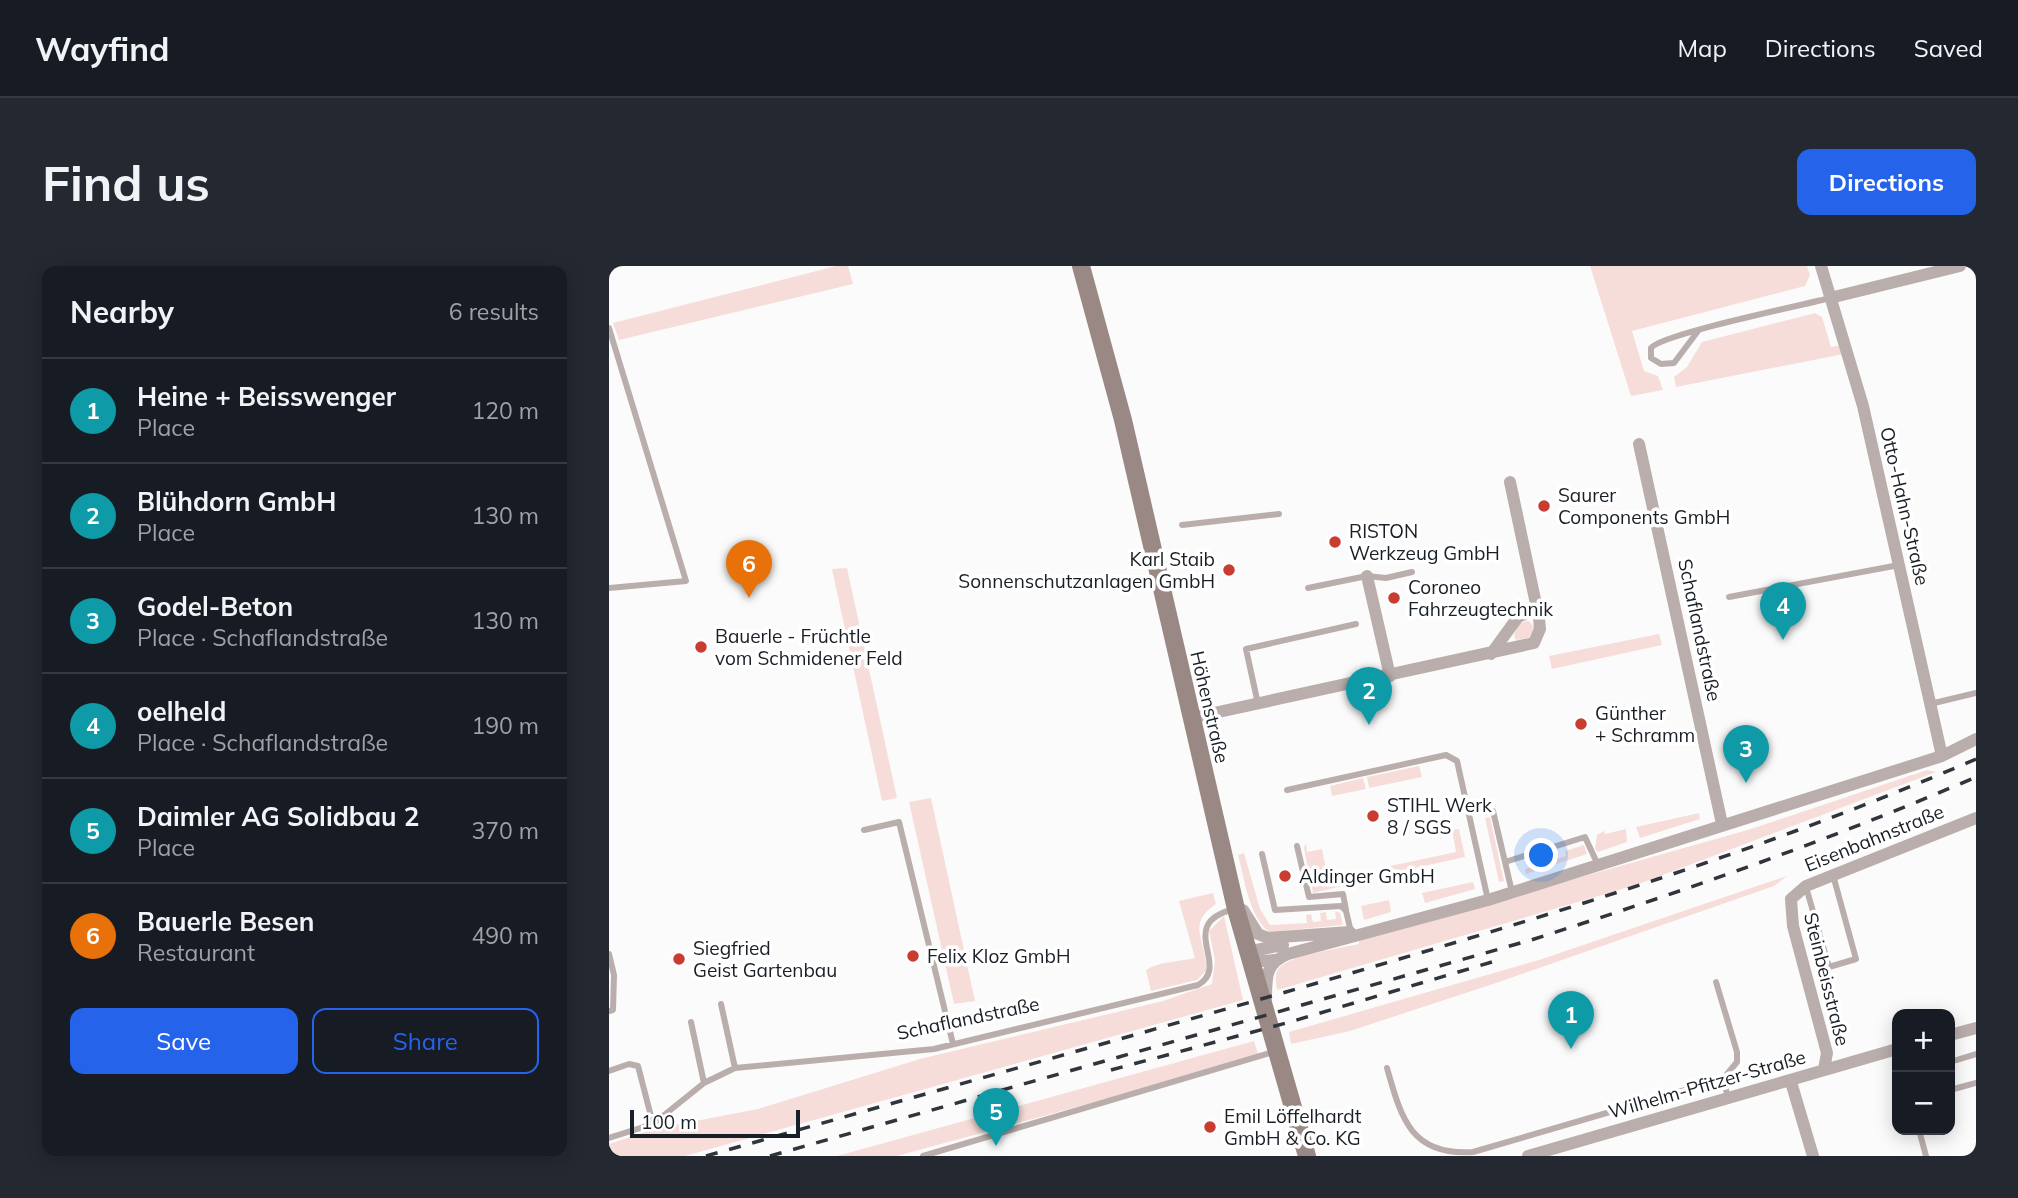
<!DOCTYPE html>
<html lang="en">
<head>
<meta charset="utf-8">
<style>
  body { margin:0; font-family:Mulish,sans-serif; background:#242831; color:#f1f3f6 }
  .controls { position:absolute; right:21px; bottom:21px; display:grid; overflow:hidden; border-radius:14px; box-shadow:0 4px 18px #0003 }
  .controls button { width:63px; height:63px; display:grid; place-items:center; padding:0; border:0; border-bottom:2px solid #363941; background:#171b24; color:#f1f3f6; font:35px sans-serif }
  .scale { position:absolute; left:21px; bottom:18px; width:170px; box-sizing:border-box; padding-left:7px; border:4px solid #191f26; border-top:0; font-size:19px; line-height:24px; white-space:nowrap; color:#191f26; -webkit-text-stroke:5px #fff; paint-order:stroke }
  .you { position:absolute; left:933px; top:590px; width:24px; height:24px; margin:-18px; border:5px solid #fff; border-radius:50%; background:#1a73e8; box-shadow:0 0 0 10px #1a73e833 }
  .badge { display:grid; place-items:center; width:46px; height:46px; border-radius:50%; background:#2563eb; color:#fff; font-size:23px; font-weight:700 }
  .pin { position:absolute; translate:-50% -58px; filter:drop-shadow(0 2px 4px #0008) }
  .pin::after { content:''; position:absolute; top:37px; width:24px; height:21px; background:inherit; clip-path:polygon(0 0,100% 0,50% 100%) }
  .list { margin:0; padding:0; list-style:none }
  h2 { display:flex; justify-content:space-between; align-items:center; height:91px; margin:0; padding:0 28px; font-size:30px }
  h2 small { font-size:23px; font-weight:400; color:#9ea1a6 }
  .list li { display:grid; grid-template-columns:46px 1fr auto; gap:21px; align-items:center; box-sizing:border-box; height:105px; padding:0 28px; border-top:2px solid #363941 }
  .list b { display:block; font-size:26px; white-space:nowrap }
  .list p { margin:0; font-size:23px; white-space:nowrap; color:#9ea1a6 }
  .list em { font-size:23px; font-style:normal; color:#9ea1a6 }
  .actions { display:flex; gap:14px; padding:21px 28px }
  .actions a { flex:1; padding:16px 0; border:2px solid #2563eb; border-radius:14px; text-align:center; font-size:24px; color:#2563eb }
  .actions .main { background:#2563eb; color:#fff }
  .map { position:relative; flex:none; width:1367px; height:890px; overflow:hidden; border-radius:14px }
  header { display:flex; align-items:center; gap:42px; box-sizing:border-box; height:98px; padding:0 35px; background:#171b24; border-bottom:2px solid #363941 }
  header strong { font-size:33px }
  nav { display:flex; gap:38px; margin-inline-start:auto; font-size:24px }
  .intro { display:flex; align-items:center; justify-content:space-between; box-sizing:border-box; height:168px; padding:0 42px }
  h1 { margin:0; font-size:49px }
  .button { padding:18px 32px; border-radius:14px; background:#2563eb; color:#fff; font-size:24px; font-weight:700 }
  main { display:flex; gap:42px; padding:0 42px }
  aside { flex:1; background:#171b24; border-radius:14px; box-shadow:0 4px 18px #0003 }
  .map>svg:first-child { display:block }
  .green { fill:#f7ddd9 }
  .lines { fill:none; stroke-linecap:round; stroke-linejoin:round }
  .lane { stroke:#baaeac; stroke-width:6 }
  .street { stroke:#baaeac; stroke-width:12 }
  .secondary { stroke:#9a8885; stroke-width:18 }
  .rail { stroke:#30353c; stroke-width:3.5; stroke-dasharray:12 12; stroke-linecap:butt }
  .poi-dot { fill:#c93c30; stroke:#fff; stroke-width:2.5 }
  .labels { text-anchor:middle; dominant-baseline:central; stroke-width:7; stroke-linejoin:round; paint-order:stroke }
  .poi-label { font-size:19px; fill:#191f26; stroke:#fff; text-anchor:start }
  .street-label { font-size:19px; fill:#191f26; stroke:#fff }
</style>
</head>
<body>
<header>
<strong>Wayfind</strong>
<nav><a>Map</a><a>Directions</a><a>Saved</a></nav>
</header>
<div class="intro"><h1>Find us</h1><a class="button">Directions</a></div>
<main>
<aside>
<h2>Nearby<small>6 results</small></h2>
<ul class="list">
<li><span class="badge" style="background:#0f9aa8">1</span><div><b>Heine + Beisswenger</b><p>Place</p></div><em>120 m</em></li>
<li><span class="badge" style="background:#0f9aa8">2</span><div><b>Blühdorn GmbH</b><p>Place</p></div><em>130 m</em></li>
<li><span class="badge" style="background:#0f9aa8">3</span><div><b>Godel-Beton</b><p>Place · Schaflandstraße</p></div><em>130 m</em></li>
<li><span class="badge" style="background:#0f9aa8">4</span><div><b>oelheld</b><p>Place · Schaflandstraße</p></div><em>190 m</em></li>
<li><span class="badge" style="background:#0f9aa8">5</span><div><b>Daimler AG Solidbau 2</b><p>Place</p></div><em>370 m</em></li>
<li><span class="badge" style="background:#e8710a">6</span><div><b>Bauerle Besen</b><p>Restaurant</p></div><em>490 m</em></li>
</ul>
<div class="actions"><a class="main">Save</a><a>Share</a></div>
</aside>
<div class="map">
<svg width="1367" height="890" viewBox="0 0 1367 890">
  <rect width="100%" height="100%" fill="#fbfbfb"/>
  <path class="green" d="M 227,0 L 239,0 L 244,18 L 10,74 L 4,57 Z
    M 981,0 L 1198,0 L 1201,9 L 1196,20 L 1023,65 L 1035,105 L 1049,110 L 1054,124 L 1022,130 Z
    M 1206,47 L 1213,51 L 1222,81 L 1232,79 L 1235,88 L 1067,121 L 1065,111 L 1078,101 L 1093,76 Z
    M 238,302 L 288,532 L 273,535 L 223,303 Z
    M 920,355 L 926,362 L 923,371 L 907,374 L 905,369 C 908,361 911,355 920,355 Z
    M 1050,368 L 1053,379 L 943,403 L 940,390 Z
    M 810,500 L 813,511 L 760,522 L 758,511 Z
    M 1318,504 L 1327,506 L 1027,619 L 668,724 C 667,717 665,708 670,702 C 681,689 733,682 750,678 L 750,674 L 1142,563 Z
    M 754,512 L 757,523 L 723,530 L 721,520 Z
    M 322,532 L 366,735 L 345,738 L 300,536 Z
    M 1090,547 L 1091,553 L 1031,572 L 1027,561 Z
    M 881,551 L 895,615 L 890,616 L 876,552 Z
    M 850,563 L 856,591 L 783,607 L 781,600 L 847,586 L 843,564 Z
    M 1017,563 L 1018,576 L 989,586 L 986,583 L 988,569 L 995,565 L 996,568 Z
    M 697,577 L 698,586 L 713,583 L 719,613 L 744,608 L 746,617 L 704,627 L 695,582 Z
    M 975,579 L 978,588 L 917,608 L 916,603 L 957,590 L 956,585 Z
    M 635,587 L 651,643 L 661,659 L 698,657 L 697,649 L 702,648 L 704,656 L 712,655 L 711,647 L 717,646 L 718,654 L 727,653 L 726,645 L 731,647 L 734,659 L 660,666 C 639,648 636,614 629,589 Z
    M 1178,610 L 1165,620 L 890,716 L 741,765 L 682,778 L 680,766 L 930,694 Z
    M 864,616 L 866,623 L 816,637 L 813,627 Z
    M 604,627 L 607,638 C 576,659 598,673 597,705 L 588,714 L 542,725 L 537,704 C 551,695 569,696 586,692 L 570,635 Z
    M 780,634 L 782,646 L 755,654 L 752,640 Z
    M 615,650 L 634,734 L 76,890 L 0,890 L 0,878 L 45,863 L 149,843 L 311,793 L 554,735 L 603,718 L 606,694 L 600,665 Z
    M 645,775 L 650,791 L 288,890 L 228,890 Z"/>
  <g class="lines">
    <path class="lane" d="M 0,62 L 77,315 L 0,322
      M 1089,65 L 1065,97 L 1052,98 L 1042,92 L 1042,82 C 1052,68 1195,39 1221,32
      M 573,259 L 670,248
      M 699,322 L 758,310 L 777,312 L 803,306
      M 1120,331 L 1290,299
      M 649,438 L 637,383 L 747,358
      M 1321,438 L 1367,427
      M 678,524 L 837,489 L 848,495 L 879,634
      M 884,545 L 896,596
      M 255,564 L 290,556 L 344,778
      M 688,580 L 700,631 L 734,628 L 737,644
      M 653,588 L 666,644 L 732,640 L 737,645 L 742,666
      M 1197,621 L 1220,701 L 1247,693 L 1224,609
      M 903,626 L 896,596 L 976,571 L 989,599
      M 0,688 L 5,709 L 4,744 L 0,745
      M 1107,716 L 1128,786 L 1128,796 L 1114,813 L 1119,831
      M 112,738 L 126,802
      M 82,756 L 95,817
      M 1341,796 L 1367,788
      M 778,802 C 792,851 801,890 864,886 L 1114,813
      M 0,805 L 20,798 L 29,800 L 44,858
      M 1341,824 L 1367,817
      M 1310,864 L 1317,890
      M 0,872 L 44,858 L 95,817 L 126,802 L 325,783 L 589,719 C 623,700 565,657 626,643
      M 314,890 L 664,786"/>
    <path class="street" d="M 1212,0 L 1254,140 L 1333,490
      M 1221,32 L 1351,0
      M 1030,178 L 1113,558
      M 758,310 L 781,410
      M 882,388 L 909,351 L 929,342
      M 582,452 L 925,377 L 931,363 L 930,352 L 901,216
      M 634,644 L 649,668 L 659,672 L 741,666
      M 665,694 L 642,696 L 647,684 L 674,679
      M 657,732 C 657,710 657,697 679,688 L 879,634 L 1333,490 L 1367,473
      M 1341,769 L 1367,762
      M 1215,803 L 1218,787 L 1184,660 L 1182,633 L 1197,620 L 1367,552
      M 1182,816 L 1204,890
      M 919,890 L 1288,783"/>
    <path class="secondary" d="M 472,0 L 514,154 L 627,643 L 698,890"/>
    <path class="rail" d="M 502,804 L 681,756 L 893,693
      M 97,890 C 288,836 479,782 670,728 C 906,660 1141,591 1367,493
      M 161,890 L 922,674 C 1073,626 1221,574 1367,511"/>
  </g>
  <g class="poi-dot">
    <circle cx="935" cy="240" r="7"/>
    <circle cx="726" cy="276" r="7"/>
    <circle cx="620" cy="304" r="7"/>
    <circle cx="785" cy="332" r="7"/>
    <circle cx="92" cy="381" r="7"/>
    <circle cx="972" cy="458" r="7"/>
    <circle cx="764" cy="550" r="7"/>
    <circle cx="676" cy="610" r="7"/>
    <circle cx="304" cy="690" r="7"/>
    <circle cx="70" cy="693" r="7"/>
    <circle cx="601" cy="861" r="7"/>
  </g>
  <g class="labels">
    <g class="poi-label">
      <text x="949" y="229">Saurer<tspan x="949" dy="22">Components GmbH</tspan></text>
      <text x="740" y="265">RISTON<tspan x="740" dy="22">Werkzeug GmbH</tspan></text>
      <text x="606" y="293" text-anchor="end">Karl Staib<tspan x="606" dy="22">Sonnenschutzanlagen GmbH</tspan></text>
      <text x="799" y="321">Coroneo<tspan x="799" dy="22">Fahrzeugtechnik</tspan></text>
      <text x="106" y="370">Bauerle - Früchtle<tspan x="106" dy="22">vom Schmidener Feld</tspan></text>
      <text x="986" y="447">Günther<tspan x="986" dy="22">+ Schramm</tspan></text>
      <text x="778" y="539">STIHL Werk<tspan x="778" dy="22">8 / SGS</tspan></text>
      <text x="690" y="610">Aldinger GmbH</text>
      <text x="84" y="682">Siegfried<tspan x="84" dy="22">Geist Gartenbau</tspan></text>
      <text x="318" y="690">Felix Kloz GmbH</text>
      <text x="615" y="850">Emil Löffelhardt<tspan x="615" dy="22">GmbH &amp; Co. KG</tspan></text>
    </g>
    <g class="street-label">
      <text transform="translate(1296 240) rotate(77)">Otto-Hahn-Straße</text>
      <text transform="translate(1091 364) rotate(78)">Schaflandstraße</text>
      <text transform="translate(601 441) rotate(77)">Höhenstraße</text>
      <text transform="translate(1265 572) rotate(-22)">Eisenbahnstraße</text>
      <text transform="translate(1218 713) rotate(76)">Steinbeisstraße</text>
      <text transform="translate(359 752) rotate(-12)">Schaflandstraße</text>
      <text transform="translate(1098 818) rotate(-16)">Wilhelm-Pfitzer-Straße</text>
    </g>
  </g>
</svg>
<div class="controls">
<button>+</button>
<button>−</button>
</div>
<div class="scale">100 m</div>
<div class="you"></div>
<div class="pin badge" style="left:962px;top:783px;background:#0f9aa8">1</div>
<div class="pin badge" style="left:760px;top:459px;background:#0f9aa8">2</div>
<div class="pin badge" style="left:1137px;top:517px;background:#0f9aa8">3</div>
<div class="pin badge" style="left:1174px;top:374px;background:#0f9aa8">4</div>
<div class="pin badge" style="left:387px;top:880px;background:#0f9aa8">5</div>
<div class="pin badge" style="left:140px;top:332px;background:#e8710a">6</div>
</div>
</main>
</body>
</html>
